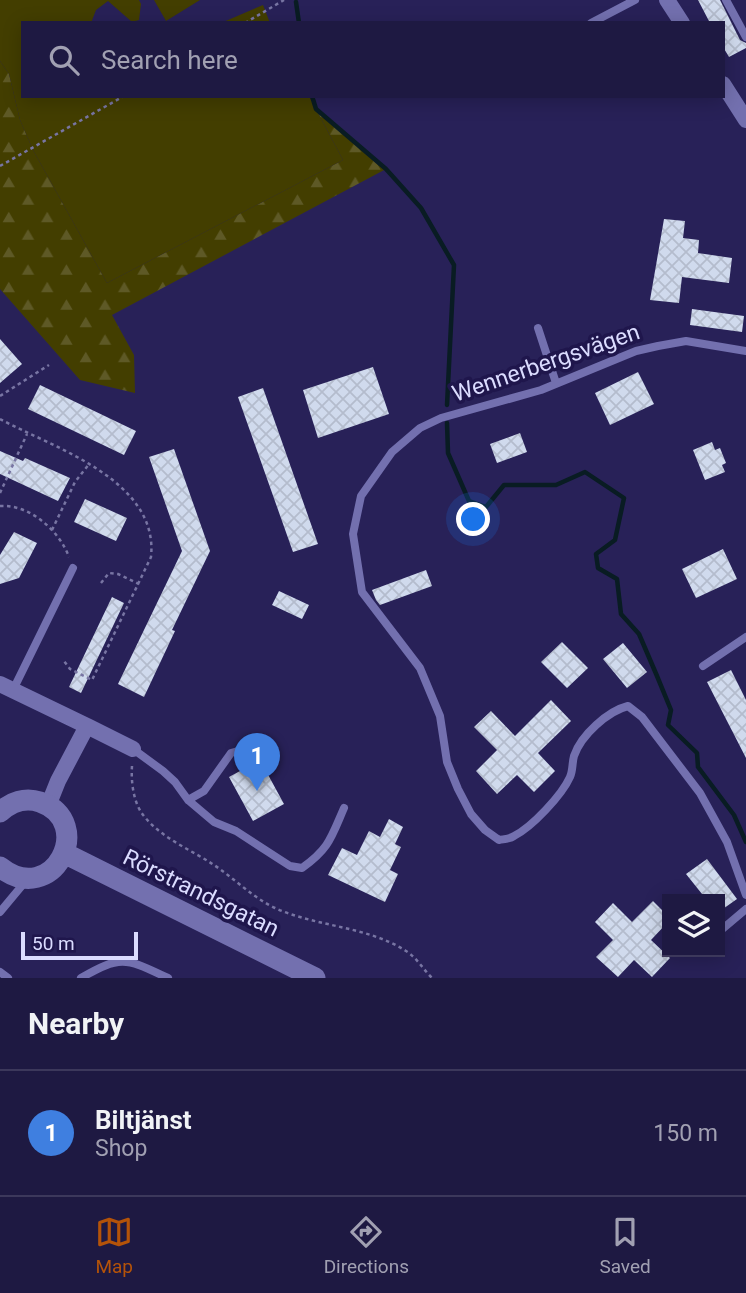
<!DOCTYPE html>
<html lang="en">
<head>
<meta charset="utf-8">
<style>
  body { margin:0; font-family:Roboto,sans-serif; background:#2b264d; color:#f1f3f6 }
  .controls { position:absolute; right:21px; bottom:21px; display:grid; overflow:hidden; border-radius:0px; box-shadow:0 4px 18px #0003 }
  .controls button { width:63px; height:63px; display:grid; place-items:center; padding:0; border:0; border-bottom:2px solid #3c385b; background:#1e1942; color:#f1f3f6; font:35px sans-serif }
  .scale { position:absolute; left:21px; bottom:18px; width:117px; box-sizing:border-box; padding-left:7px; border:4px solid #dbdcff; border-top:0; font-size:19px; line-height:24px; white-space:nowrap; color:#dbdcff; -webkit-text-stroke:5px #1f164c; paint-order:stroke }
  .you { position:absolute; left:474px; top:520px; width:24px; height:24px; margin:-18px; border:5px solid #fff; border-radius:50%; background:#1a73e8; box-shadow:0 0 0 10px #1a73e833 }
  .badge { display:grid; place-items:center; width:46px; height:46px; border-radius:50%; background:#b45309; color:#fff; font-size:23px; font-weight:700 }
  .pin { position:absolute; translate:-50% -58px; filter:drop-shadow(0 2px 4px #0008) }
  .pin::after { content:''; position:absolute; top:37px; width:24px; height:21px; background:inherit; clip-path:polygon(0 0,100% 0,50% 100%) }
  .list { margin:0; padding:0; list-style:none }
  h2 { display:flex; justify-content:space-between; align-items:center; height:91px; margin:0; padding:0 28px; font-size:30px }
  h2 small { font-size:23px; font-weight:400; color:#a1a0b2 }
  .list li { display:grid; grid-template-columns:46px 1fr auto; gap:21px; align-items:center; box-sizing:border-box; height:126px; padding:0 28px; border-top:2px solid #3c385b }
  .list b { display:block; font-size:26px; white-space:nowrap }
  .list p { margin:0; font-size:23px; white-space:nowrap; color:#a1a0b2 }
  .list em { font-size:23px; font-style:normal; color:#a1a0b2 }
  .icon { flex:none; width:38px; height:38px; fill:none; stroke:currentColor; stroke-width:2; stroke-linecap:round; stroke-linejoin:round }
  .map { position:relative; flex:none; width:746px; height:978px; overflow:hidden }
  .search { position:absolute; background:#1e1942; box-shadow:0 4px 18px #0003; left:21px; right:21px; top:21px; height:77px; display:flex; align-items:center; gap:18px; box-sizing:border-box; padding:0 24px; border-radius:0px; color:#a1a0b2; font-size:26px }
  .sheet { height:217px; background:#1e1942 }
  nav { display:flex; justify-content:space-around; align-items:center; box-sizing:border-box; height:98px; border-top:2px solid #3c385b; background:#1e1942; font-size:19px; color:#a1a0b2 }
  nav a { display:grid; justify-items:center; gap:4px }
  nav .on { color:#b45309 }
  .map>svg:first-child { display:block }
  .forest { fill:url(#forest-firs) }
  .green { fill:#433e00 }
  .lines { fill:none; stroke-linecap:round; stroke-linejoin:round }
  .stream { stroke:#091c23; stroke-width:4.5 }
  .building { fill:url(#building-cross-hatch) }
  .path { stroke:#7875a3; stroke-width:2.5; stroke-dasharray:3.5 3.5; stroke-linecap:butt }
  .service { stroke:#7370af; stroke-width:8 }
  .minor { stroke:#7370af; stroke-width:16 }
  .secondary { stroke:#7370af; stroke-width:21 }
  .labels { text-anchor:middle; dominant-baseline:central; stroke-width:7; stroke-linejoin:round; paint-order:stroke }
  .street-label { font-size:23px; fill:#dbdcff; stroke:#1f164c }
</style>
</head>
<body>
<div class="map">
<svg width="746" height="978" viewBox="0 0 746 978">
  <defs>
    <pattern id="forest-firs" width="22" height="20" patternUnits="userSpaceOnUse" patternTransform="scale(1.75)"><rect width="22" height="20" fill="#433e00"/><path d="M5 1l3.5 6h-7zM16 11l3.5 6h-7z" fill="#5e5926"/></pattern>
    <pattern id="building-cross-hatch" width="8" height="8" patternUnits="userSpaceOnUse" patternTransform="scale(1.75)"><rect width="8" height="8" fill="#d0daed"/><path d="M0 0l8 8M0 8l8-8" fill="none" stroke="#b4bccd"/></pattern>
  </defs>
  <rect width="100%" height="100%" fill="#282158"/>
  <path class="forest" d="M 0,61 L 9,74 L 20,120 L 33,150 L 107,283 L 343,160 L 316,109 L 386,169 L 112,315 L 134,355 L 135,393 L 80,380 L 0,289 Z"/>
  <path class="green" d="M 0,0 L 139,0 L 141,4 L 139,20 L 132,22 L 108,1 L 96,10 L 91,23 L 23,23 L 23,96 L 309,96 L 343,160 L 107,283 L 33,150 L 20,120 L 9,74 L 0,61 Z
    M 154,0 L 200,0 L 166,21 Z
    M 263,5 L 270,23 L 221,23 Z"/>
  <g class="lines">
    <path class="stream" d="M 296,2 L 299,23
      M 312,96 L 316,109 L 386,169 L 421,208 L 454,265 L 447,405
      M 447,423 L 448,453 L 469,501 L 486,507 L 504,485 L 556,485 L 585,472 L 624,498 L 615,540 L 596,554 L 598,568 L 617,579 L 621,614 L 639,634 L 657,676 L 671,710 L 668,725 L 697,753 L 698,767 L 734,815 L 746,842"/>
  </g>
  <path class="building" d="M 698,0 L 720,0 L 740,40 L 746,43 L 746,48 L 729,57 L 723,47 L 723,23 L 710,23 Z
    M 664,219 L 685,221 L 683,238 L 699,240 L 698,253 L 732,258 L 729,283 L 682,277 L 679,303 L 650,300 Z
    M 692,309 L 744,316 L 742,332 L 690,325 Z
    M 0,339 L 22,364 L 0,383 Z
    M 373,367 L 389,414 L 318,438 L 303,390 Z
    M 638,372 L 654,404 L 610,425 L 595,393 Z
    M 40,385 L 136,431 L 124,455 L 28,409 Z
    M 263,388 L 318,544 L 293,552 L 238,397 Z
    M 520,433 L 527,452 L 497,463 L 490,444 Z
    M 712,442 L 715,450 L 720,448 L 726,463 L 722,465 L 725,472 L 705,480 L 693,450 Z
    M 174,449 L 210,551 L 172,630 L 175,631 L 144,697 L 118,684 L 182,551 L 149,457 Z
    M 0,451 L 23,461 L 25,458 L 70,478 L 58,501 L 0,474 Z
    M 85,499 L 127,518 L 116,541 L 74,522 Z
    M 14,532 L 37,543 L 19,578 L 0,584 L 0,555 Z
    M 723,549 L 737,579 L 696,598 L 682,569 Z
    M 426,570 L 432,586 L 380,605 L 376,600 L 372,590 Z
    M 279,591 L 309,605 L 302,619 L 272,605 Z
    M 112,597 L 124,603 L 81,693 L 69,687 Z
    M 562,642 L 588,668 L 567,688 L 541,662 Z
    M 623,643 L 647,672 L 627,688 L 603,659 Z
    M 731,670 L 746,700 L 746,758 L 707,682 Z
    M 551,700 L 571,721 L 538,753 L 555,771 L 534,792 L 517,775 L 497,794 L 476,771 L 497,750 L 474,727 L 491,711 L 515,736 Z
    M 260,760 L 284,804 L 253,821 L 229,777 Z
    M 389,819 L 403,827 L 395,844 L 401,847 L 390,870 L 398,874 L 385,902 L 328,875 L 342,848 L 357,855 L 369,831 L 380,837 Z
    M 707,859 L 737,899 L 720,911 L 720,899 L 706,899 L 686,874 Z
    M 653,901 L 667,915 L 667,923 L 651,940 L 670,958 L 652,977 L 634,960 L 618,977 L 596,957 L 613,940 L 595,922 L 613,903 L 632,922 Z"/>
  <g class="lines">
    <path class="path" d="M 245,23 L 284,0
      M 0,166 L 124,96
      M 0,396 L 49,365
      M 0,419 C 54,448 159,480 151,557 L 92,680 L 70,669 L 64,661
      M 0,493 L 27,434
      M 0,506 C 29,504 59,530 69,557
      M 52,530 L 75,482 L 90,463
      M 101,583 L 109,573 L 118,574 L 139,584
      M 132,766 C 131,781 133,799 141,812 C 158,837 190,849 214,865 C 235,879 252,897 275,908 C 317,927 367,926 406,951 C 417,958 423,969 432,978"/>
    <path class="service" d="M 726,0 L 746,37
      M 591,23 L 635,0
      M 538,328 L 556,383
      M 746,351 L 686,341 L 658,346 L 636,351 L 541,390 L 441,418 L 420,428 L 392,452 L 361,496 L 353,534 L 362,592 L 420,668 L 440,716 L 447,762 L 458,789 L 471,814 L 485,830 L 499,840 C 504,839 510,839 514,836 C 532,827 562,795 570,777 C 573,771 572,763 574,756 C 581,735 608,711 628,706 L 642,717 L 700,793 L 727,842 L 746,895
      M 703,666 L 746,637
      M 13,690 L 73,568
      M 133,749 L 163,771 L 175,782 L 188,800 L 214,822 L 236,831 L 290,866 L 302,868 C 329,849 331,838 344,808
      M 188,800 L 204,791 L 231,753 L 252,747
      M 0,912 L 25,882
      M 720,931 L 746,909
      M 0,972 L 8,978
      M 81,978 C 122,954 127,959 168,978"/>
    <path class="minor" d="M 667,0 L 682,23
      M 723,84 L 746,120
      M 0,684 L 87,726 L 58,781 L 48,806
      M 87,726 L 133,749"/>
    <path class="secondary" d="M 0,812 C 11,802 25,797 40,802 C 97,822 53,909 0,867
      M 64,853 L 315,978"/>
  </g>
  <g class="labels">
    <g class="street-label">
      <text transform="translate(546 363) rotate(-19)">Wennerbergsvägen</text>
      <text transform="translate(201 893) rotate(26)">Rörstrandsgatan</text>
    </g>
  </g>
</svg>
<div class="controls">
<button><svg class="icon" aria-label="layers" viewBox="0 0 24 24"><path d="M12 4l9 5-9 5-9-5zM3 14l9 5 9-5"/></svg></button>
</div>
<div class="scale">50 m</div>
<div class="you"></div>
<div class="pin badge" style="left:257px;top:791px;background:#3f7fe0">1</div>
<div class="search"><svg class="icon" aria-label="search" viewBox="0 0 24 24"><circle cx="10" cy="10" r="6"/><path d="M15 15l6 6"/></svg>Search here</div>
</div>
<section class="sheet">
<h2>Nearby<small></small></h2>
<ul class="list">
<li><span class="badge" style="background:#3f7fe0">1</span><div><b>Biltjänst</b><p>Shop</p></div><em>150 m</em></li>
</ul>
</section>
<nav>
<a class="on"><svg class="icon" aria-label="map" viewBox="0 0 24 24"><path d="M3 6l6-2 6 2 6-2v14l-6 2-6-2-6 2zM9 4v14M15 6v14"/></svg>Map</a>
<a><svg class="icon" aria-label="directions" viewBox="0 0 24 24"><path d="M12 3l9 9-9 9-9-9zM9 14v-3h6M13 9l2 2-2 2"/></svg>Directions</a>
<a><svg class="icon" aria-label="saved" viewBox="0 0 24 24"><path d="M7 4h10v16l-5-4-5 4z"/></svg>Saved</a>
</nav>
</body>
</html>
